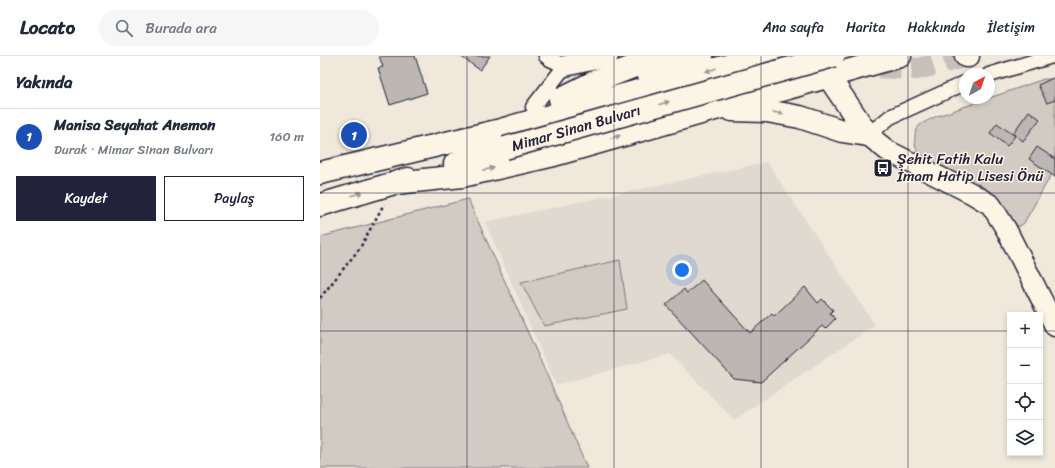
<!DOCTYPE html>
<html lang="tr">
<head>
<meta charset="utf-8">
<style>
  body { margin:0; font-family:Sriracha,sans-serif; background:#f6f6f7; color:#1f2937 }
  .controls { position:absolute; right:12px; bottom:12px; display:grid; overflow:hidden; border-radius:0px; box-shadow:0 2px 6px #0003 }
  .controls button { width:36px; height:36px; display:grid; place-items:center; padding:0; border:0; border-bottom:1px solid #e0e1e3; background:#fff; color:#1f2937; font:20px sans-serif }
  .compass { position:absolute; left:639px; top:12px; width:36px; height:36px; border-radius:50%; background:#fff; box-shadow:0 2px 6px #0003; rotate:40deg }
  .you { position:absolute; left:362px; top:214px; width:14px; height:14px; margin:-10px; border:3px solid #fff; border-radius:50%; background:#1a73e8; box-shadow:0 0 0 6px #1a73e833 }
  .badge { display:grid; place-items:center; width:26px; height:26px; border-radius:50%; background:#22223b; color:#fff; font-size:13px; font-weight:700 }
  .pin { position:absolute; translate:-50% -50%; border:2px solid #fff; box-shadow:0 1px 4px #0006 }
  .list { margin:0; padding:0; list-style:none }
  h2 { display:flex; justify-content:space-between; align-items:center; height:52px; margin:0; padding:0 16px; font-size:17px }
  h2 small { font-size:13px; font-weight:400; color:#747a83 }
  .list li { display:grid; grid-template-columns:26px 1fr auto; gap:12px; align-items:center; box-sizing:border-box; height:56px; padding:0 16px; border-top:1px solid #e0e1e3 }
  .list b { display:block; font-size:15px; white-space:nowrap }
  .list p { margin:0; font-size:13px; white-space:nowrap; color:#747a83 }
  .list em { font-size:13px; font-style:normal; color:#747a83 }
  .actions { display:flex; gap:8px; padding:12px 16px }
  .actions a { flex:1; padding:9px 0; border:1px solid #22223b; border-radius:0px; text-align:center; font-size:14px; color:#22223b }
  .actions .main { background:#22223b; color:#fff }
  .icon { flex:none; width:22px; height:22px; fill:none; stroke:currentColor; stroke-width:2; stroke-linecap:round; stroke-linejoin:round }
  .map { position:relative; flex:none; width:735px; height:412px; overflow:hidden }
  header { display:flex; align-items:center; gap:24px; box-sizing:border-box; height:56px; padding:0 20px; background:#fff; border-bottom:1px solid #e0e1e3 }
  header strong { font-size:19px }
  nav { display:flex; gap:22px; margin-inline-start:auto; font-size:14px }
  .search { width:280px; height:36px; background:#f6f6f7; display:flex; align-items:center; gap:10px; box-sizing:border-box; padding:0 14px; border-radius:22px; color:#747a83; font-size:15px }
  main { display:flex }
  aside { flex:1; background:#fff }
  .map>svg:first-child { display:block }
  .built { fill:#e0d9cf }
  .green { fill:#d1cbc3; stroke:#7a767f }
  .building { fill:#bcb7b3; stroke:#22223b }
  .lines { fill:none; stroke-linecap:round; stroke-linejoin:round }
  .highway-tunnel { stroke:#c6c0bb; stroke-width:22; stroke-dasharray:22 11; stroke-linecap:butt }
  .street-casing { stroke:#22223b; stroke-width:17 }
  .secondary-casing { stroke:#22223b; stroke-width:23 }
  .highway-casing { stroke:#22223b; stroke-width:25 }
  .path { stroke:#22223b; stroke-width:2.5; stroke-dasharray:3 3; stroke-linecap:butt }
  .street { stroke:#fcf5e5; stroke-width:14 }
  .secondary { stroke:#fcf5e5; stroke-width:20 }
  .highway { stroke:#fcf5e5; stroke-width:22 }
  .highway-bridge-casing { stroke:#22223b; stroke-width:25; stroke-linecap:butt }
  .highway-bridge { stroke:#fcf5e5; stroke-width:22 }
  .oneway { fill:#9a9698 }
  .grid { fill:none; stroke:#22223b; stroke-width:1; stroke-opacity:0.55 }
  .labels { text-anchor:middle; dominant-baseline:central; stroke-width:3; stroke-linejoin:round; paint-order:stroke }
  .street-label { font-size:15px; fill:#22223b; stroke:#fcf5e5 }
  .poi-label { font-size:15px; fill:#22223b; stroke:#fcf5e5; text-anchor:start }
</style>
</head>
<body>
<header>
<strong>Locato</strong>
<div class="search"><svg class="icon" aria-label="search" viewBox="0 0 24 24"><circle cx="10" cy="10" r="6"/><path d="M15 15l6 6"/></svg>Burada ara</div>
<nav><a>Ana sayfa</a><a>Harita</a><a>Hakkında</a><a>İletişim</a></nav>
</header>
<main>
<aside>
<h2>Yakında<small></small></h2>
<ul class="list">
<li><span class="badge" style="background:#1a4fb4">1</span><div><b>Manisa Seyahat Anemon</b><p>Durak · Mimar Sinan Bulvarı</p></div><em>160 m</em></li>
</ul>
<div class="actions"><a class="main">Kaydet</a><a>Paylaş</a></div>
</aside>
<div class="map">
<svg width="735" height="412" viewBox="0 0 735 412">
  <rect width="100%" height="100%" fill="#efe8db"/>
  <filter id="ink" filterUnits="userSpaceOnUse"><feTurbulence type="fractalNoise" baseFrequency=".025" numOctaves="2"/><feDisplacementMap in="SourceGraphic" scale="8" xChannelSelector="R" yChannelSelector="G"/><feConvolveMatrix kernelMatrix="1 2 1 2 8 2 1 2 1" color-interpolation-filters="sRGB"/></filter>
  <g filter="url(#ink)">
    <path class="built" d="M 447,106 L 555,269 L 414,364 L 350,298 L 236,329 L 165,166 Z"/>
    <path class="green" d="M 724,23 L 735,23 L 735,112 L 704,167 L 700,170 L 692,170 L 600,100 C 594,91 592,78 600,69 C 604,66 611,63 615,61 Z
      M 148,143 L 234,335 L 267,412 L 0,412 L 0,181 Z
      M 300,204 L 307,253 L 224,270 L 201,226 Z"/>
    <path class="building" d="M 59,0 L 95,0 L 107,37 L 70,49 L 58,12 L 63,11 Z
      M 140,0 L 170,0 L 160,14 Z
      M 735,21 L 735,44 L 727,47 L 718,29 Z
      M 709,55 L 720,63 L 703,85 L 693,77 Z
      M 677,67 L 695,80 L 687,90 L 670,77 Z
      M 717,91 L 735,103 L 735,121 L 709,103 Z
      M 382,224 L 430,277 L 452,257 L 454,260 L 485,231 L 498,247 L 502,243 L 513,254 L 510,257 L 515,263 L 505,273 L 502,270 L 441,326 L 414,323 L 346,249 L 364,233 L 367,237 Z"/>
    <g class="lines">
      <path class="highway-tunnel" d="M 528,0 L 533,3 L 555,11 L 598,13 L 646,0"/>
      <defs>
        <path id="street" d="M 669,19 L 732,0
          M 213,51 L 245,10 L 230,3 L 226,0
          M 548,79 L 570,61 L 645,27"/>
        <path id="secondary" d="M 245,10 L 288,0
          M 548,79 L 568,95 L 651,137 L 671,149 L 686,173 L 735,270"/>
        <path id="highway" d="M 459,0 L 469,31
          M 646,0 L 648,0
          M 328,17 L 382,0
          M 508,20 L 548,79
          M 240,43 L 276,25 L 341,0
          M 412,54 L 447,55 L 480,61 L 522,75 L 548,79
          M 135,108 L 185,92
          M 0,117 L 177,75 L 442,0
          M 76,127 L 142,120 L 234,99 L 580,0
          M 0,149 L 88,123"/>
      </defs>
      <use href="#street" class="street-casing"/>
      <use href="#secondary" class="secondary-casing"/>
      <use href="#highway" class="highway-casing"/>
      <path class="path" d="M 0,242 L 40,192 L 64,148"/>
      <use href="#street" class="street"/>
      <use href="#secondary" class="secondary"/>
      <use href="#highway" class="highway"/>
      <defs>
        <path id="highway-bridge" d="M 185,92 L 513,0"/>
      </defs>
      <use href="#highway-bridge" class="highway-bridge-casing"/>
      <use href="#highway-bridge" class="highway-bridge"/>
    </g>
    <defs><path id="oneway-solid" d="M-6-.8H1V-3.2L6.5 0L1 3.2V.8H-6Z"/></defs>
    <g class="oneway">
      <use href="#oneway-solid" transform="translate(391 14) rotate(164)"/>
      <use href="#oneway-solid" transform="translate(344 47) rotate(-16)"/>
      <use href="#oneway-solid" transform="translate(458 57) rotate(11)"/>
      <use href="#oneway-solid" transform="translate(295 81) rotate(-16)"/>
      <use href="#oneway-solid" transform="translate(169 113) rotate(-13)"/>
      <use href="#oneway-solid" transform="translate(37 138) rotate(-17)"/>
    </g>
  </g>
  <path class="grid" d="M 147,0 L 147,412M 294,0 L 294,412M 441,0 L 441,412M 588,0 L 588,412M 0,137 L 735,137M 0,275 L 690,275M 720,275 L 735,275"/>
  <defs>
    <symbol id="bus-square" viewBox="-11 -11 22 22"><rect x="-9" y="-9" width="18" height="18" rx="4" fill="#22223b" stroke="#fcf5e5"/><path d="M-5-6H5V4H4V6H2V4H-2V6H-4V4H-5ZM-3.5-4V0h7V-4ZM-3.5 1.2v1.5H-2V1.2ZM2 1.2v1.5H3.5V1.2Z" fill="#fff"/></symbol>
  </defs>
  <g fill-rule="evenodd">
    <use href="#bus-square" x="552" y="101" width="22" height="22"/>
  </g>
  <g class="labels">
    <g class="street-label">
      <text transform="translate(256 72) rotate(-16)">Mimar Sinan Bulvarı</text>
    </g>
    <g class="poi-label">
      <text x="577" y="103">Şehit Fatih Kalu<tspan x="577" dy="17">İmam Hatip Lisesi Önü</tspan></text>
    </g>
  </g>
</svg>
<div class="controls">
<button>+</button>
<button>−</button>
<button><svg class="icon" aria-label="locate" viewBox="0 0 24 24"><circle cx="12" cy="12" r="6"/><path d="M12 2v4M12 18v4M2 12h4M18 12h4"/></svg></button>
<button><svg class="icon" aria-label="layers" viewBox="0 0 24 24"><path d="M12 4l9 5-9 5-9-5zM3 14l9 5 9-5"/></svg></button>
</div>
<svg class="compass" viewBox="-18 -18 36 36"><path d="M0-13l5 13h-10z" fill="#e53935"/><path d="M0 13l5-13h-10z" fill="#747a83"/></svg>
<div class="you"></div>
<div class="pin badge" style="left:34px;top:79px;background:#1a4fb4">1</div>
</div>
</main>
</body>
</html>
